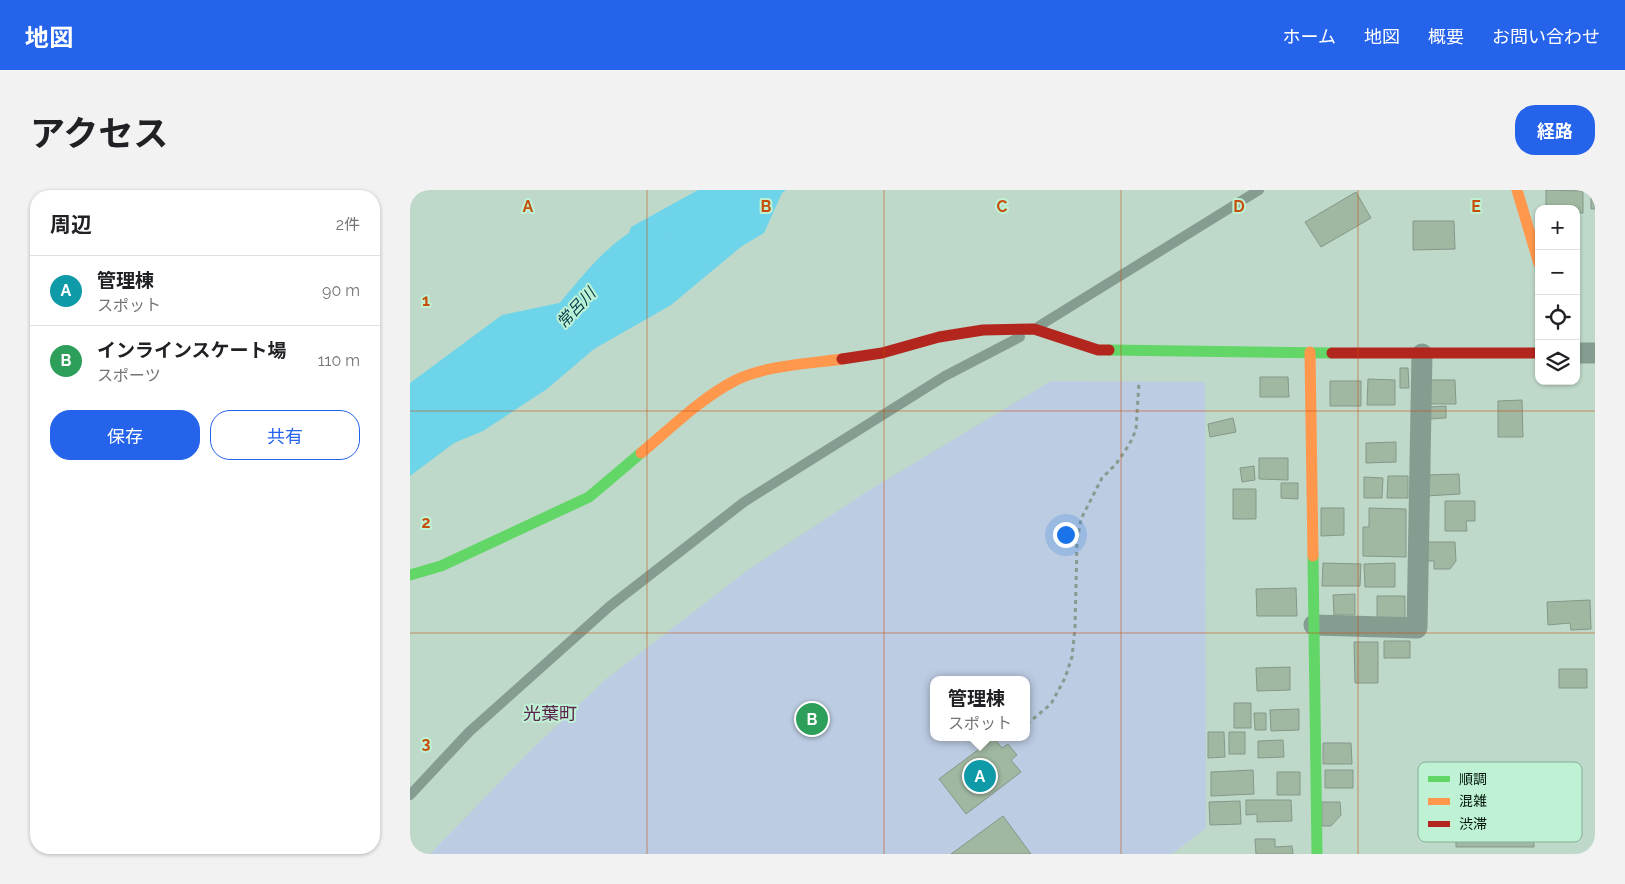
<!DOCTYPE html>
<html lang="ja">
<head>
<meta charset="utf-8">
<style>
  body { margin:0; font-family:Raleway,"Noto Sans JP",sans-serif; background:#f2f2f2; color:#202124 }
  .controls { position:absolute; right:15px; top:15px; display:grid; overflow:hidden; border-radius:10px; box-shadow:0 1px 4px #0004 }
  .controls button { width:45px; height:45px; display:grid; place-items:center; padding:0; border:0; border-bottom:1px solid #e0e0e0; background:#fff; color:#202124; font:25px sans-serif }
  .you { position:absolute; left:655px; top:344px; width:18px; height:18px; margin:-12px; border:4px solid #fff; border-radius:50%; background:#1a73e8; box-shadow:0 0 0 8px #1a73e833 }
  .badge { display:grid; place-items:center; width:32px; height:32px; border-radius:50%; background:#2563eb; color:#fff; font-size:16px; font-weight:700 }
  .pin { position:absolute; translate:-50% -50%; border:2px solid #fff; box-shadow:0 1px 5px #0006 }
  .popup { position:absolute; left:520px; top:486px; width:100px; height:65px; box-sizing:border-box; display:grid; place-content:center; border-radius:10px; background:#fff; filter:drop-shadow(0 1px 4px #0005); font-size:16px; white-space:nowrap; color:#757577 }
  .popup b { font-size:19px; color:#202124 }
  .popup::after { content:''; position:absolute; left:50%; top:100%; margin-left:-10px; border:10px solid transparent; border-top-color:#fff }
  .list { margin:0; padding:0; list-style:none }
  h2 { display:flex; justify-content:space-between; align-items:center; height:65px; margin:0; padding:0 20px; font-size:21px }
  h2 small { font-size:16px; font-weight:400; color:#757577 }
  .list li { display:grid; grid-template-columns:32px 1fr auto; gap:15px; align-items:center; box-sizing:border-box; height:70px; padding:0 20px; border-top:1px solid #e0e0e0 }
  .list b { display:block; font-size:19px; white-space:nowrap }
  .list p { margin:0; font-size:16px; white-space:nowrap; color:#757577 }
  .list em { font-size:16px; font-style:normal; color:#757577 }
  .actions { display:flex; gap:10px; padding:15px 20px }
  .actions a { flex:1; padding:11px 0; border:1px solid #2563eb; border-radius:20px; text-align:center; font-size:18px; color:#2563eb }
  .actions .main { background:#2563eb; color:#fff }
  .icon { flex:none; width:28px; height:28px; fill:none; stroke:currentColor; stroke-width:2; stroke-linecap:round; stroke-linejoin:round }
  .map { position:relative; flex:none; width:1185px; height:664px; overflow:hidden; border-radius:20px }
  header { display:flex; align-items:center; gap:30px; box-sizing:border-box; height:70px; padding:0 25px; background:#2563eb; color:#fff }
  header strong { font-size:24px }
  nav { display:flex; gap:28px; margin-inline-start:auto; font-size:18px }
  .intro { display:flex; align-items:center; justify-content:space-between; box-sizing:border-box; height:120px; padding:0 30px }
  h1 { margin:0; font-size:35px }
  .button { padding:12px 22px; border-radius:20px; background:#2563eb; color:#fff; font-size:18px; font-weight:700 }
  main { display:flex; gap:30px; padding:0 30px }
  aside { flex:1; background:#fff; border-radius:20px; box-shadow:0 1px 4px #0004 }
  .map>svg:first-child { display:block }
  .green { fill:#bccce2; fill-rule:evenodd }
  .water { fill:#6ed4e9 }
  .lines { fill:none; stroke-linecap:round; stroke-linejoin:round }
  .river { stroke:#6ed4e9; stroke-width:34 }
  .building { fill:#a0b8a2; stroke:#859789 }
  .path { stroke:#889b90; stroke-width:3; stroke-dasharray:4 4; stroke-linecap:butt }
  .lane { stroke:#859d90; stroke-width:10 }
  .street { stroke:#859d90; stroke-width:21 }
  .fast { stroke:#63d668; stroke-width:11 }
  .slow { stroke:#ff974d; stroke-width:11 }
  .jam { stroke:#b3261e; stroke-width:11 }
  .grid { fill:none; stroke:#c64f0c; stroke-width:1; stroke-opacity:0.55 }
  .labels { text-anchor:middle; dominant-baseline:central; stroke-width:4; stroke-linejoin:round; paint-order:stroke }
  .water-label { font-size:16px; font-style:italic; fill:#003d4c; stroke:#bff2d5 }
  .quarter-label { font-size:18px; fill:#5c234c; stroke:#bff2d5 }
  .key { fill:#bff2d5; stroke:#86af98; stroke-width:1 }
  .key-label { font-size:14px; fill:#02140a }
  .grid-label { font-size:16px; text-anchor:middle; font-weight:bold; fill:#c64f0c; stroke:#bff2d5; stroke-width:4; stroke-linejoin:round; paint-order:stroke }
</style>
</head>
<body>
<header>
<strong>地図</strong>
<nav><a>ホーム</a><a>地図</a><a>概要</a><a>お問い合わせ</a></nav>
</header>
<div class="intro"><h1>アクセス</h1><a class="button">経路</a></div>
<main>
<aside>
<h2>周辺<small>2件</small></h2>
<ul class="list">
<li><span class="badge" style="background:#0f9aa8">A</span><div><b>管理棟</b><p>スポット</p></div><em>90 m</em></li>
<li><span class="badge" style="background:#2e9e5b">B</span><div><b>インラインスケート場</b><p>スポーツ</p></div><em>110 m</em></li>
</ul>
<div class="actions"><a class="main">保存</a><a>共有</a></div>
</aside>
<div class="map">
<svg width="1185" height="664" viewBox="0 0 1185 664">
  <rect width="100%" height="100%" fill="#bed9c9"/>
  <path class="green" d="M 641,191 L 795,192 L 796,638 L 762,664 L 20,664 L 117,564 L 195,490 L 338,380 L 461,299 ZM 524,490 L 616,490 L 616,547 L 524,547 Z"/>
  <path class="water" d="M 288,0 L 376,0 L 372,3 L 354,43 L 332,56 L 261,115 L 184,159 L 137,199 L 73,241 L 44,253 L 0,286 L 0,193 L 92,125 L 149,113 L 200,95 L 221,37 Z"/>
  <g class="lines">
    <path class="river" d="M 153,135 C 180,105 206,65 244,49"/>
  </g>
  <path class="building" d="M 1136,0 L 1173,1 L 1173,23 L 1166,23 L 1166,19 L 1136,19 Z
    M 1181,0 L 1185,0 L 1185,19 L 1181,19 Z
    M 946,2 L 961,28 L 911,57 L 895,32 Z
    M 1003,31 L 1044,31 L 1045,59 L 1003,60 Z
    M 990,178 L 998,178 L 999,198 L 990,198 Z
    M 850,187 L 878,187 L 879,207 L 850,207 Z
    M 958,189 L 985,190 L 985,215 L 957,215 Z
    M 1018,190 L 1045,190 L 1046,214 L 1018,214 Z
    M 920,191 L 951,191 L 951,216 L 920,216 Z
    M 1112,210 L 1113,247 L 1088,247 L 1088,211 Z
    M 1036,216 L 1036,228 L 1020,229 L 1020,217 Z
    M 823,228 L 826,242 L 800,247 L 798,234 Z
    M 986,252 L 986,272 L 956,273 L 956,253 Z
    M 849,268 L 878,268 L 878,290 L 849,289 Z
    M 844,276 L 845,290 L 832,292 L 830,278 Z
    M 1049,284 L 1050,304 L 1016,306 L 1015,285 Z
    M 978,286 L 998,286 L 998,308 L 977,308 Z
    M 954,287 L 973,288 L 972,308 L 954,308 Z
    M 871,293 L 888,293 L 888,309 L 871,308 Z
    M 823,299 L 846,299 L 846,329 L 823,329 Z
    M 1035,311 L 1065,311 L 1065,331 L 1056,331 L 1057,341 L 1035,341 Z
    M 911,318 L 934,318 L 934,345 L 911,346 Z
    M 959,318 L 996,319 L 996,367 L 953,366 L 953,337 L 959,337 Z
    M 1015,352 L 1045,352 L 1046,371 L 1040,379 L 1024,379 L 1024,371 L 1016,371 Z
    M 913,373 L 951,374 L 950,396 L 912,396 Z
    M 985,373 L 985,397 L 955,397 L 954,374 Z
    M 886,398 L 887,426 L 847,426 L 846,399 Z
    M 945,404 L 945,425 L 924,425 L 923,405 Z
    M 967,406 L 995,406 L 995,429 L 967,428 Z
    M 1180,410 L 1181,439 L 1161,440 L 1160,433 L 1138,435 L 1137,412 Z
    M 974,451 L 1000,451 L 1000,468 L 974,468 Z
    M 944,452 L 968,452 L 968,493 L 945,493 Z
    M 880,477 L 880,500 L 847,501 L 846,478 Z
    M 1149,479 L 1177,479 L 1177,498 L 1149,498 Z
    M 824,513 L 841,513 L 841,538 L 824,538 Z
    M 889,519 L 889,540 L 861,541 L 860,520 Z
    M 844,523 L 856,523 L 856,540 L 845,540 Z
    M 798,542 L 814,542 L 815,567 L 798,568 Z
    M 819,542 L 835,542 L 835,564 L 819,564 Z
    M 584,548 L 592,558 L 598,554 L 607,565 L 601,570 L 611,582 L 556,624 L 529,589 Z
    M 873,550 L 874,567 L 848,568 L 848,551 Z
    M 913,553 L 941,553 L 942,574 L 913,574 Z
    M 843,580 L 844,604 L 801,606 L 801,582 Z
    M 915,580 L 943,580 L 943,598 L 915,598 Z
    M 867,582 L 890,582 L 890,605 L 867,605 Z
    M 836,610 L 881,610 L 882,631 L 847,632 L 847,624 L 836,625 Z
    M 830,611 L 831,634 L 800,635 L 799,612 Z
    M 912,612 L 930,612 L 931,625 L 921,636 L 912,636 Z
    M 593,626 L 621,664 L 541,664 Z
    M 1061,626 L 1061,629 L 1070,629 L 1070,627 L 1100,626 L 1100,630 L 1107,630 L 1107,626 L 1123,626 L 1124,657 L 1046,657 L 1046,627 Z
    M 845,649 L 865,649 L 865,657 L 882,656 L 883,664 L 846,664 Z"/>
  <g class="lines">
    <path class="path" d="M 617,534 L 641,514 L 655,488 L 662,467 L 665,438 L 667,352 L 671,329 L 692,288 L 706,274 L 719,255 L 726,240 L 729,192"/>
    <path class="lane" d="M 629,136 L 849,0
      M 0,605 L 59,542 L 200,416 L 334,312 L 535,186 L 610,147"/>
    <path class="street" d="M 1166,163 L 1185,163
      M 904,435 L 1007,438 L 1012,164"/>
    <path class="fast" d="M 699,160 L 922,163
      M 903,366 L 907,664
      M 0,385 L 31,376 L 179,307 L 231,263"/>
    <path class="slow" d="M 1107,0 L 1129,74
      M 900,162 L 903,366
      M 231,263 C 261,238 291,208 326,190 C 358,175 398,174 432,169"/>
    <path class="jam" d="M 922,163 L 1129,163
      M 432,169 L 472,163 L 529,147 L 573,140 L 624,139 L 688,160 L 699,160"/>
  </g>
  <path class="grid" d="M 237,0 L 237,664M 474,0 L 474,664M 711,0 L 711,664M 948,0 L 948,664M 0,221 L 1185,221M 0,443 L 1185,443"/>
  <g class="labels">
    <g class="water-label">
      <text transform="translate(166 118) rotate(-47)">常呂川</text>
    </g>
    <g class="quarter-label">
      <text x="140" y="523">光葉町</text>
    </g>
  </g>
  <rect x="1008" y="572" width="164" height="80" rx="8" class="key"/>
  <rect x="1018" y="586" width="22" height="6" fill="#63d668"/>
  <rect x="1018" y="608" width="22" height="7" fill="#ff974d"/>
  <rect x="1018" y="631" width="22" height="6" fill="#b3261e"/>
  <g class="key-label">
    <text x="1049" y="594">順調</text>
    <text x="1049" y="616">混雑</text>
    <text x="1049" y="639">渋滞</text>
  </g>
  <g class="grid-label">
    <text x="118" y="22">A</text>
    <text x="356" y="22">B</text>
    <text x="592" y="22">C</text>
    <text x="829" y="22">D</text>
    <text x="1066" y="22">E</text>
    <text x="16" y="116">1</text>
    <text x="16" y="338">2</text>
    <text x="16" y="559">3</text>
  </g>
</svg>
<div class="controls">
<button>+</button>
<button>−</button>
<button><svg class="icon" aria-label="locate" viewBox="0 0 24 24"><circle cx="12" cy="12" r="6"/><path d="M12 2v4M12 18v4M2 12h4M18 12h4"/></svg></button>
<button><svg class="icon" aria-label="layers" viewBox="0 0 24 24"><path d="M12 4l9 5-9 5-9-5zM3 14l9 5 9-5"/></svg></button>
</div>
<div class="you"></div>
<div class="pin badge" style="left:570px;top:586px;background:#0f9aa8">A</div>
<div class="popup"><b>管理棟</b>スポット</div>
<div class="pin badge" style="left:402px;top:529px;background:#2e9e5b">B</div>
</div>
</main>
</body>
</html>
